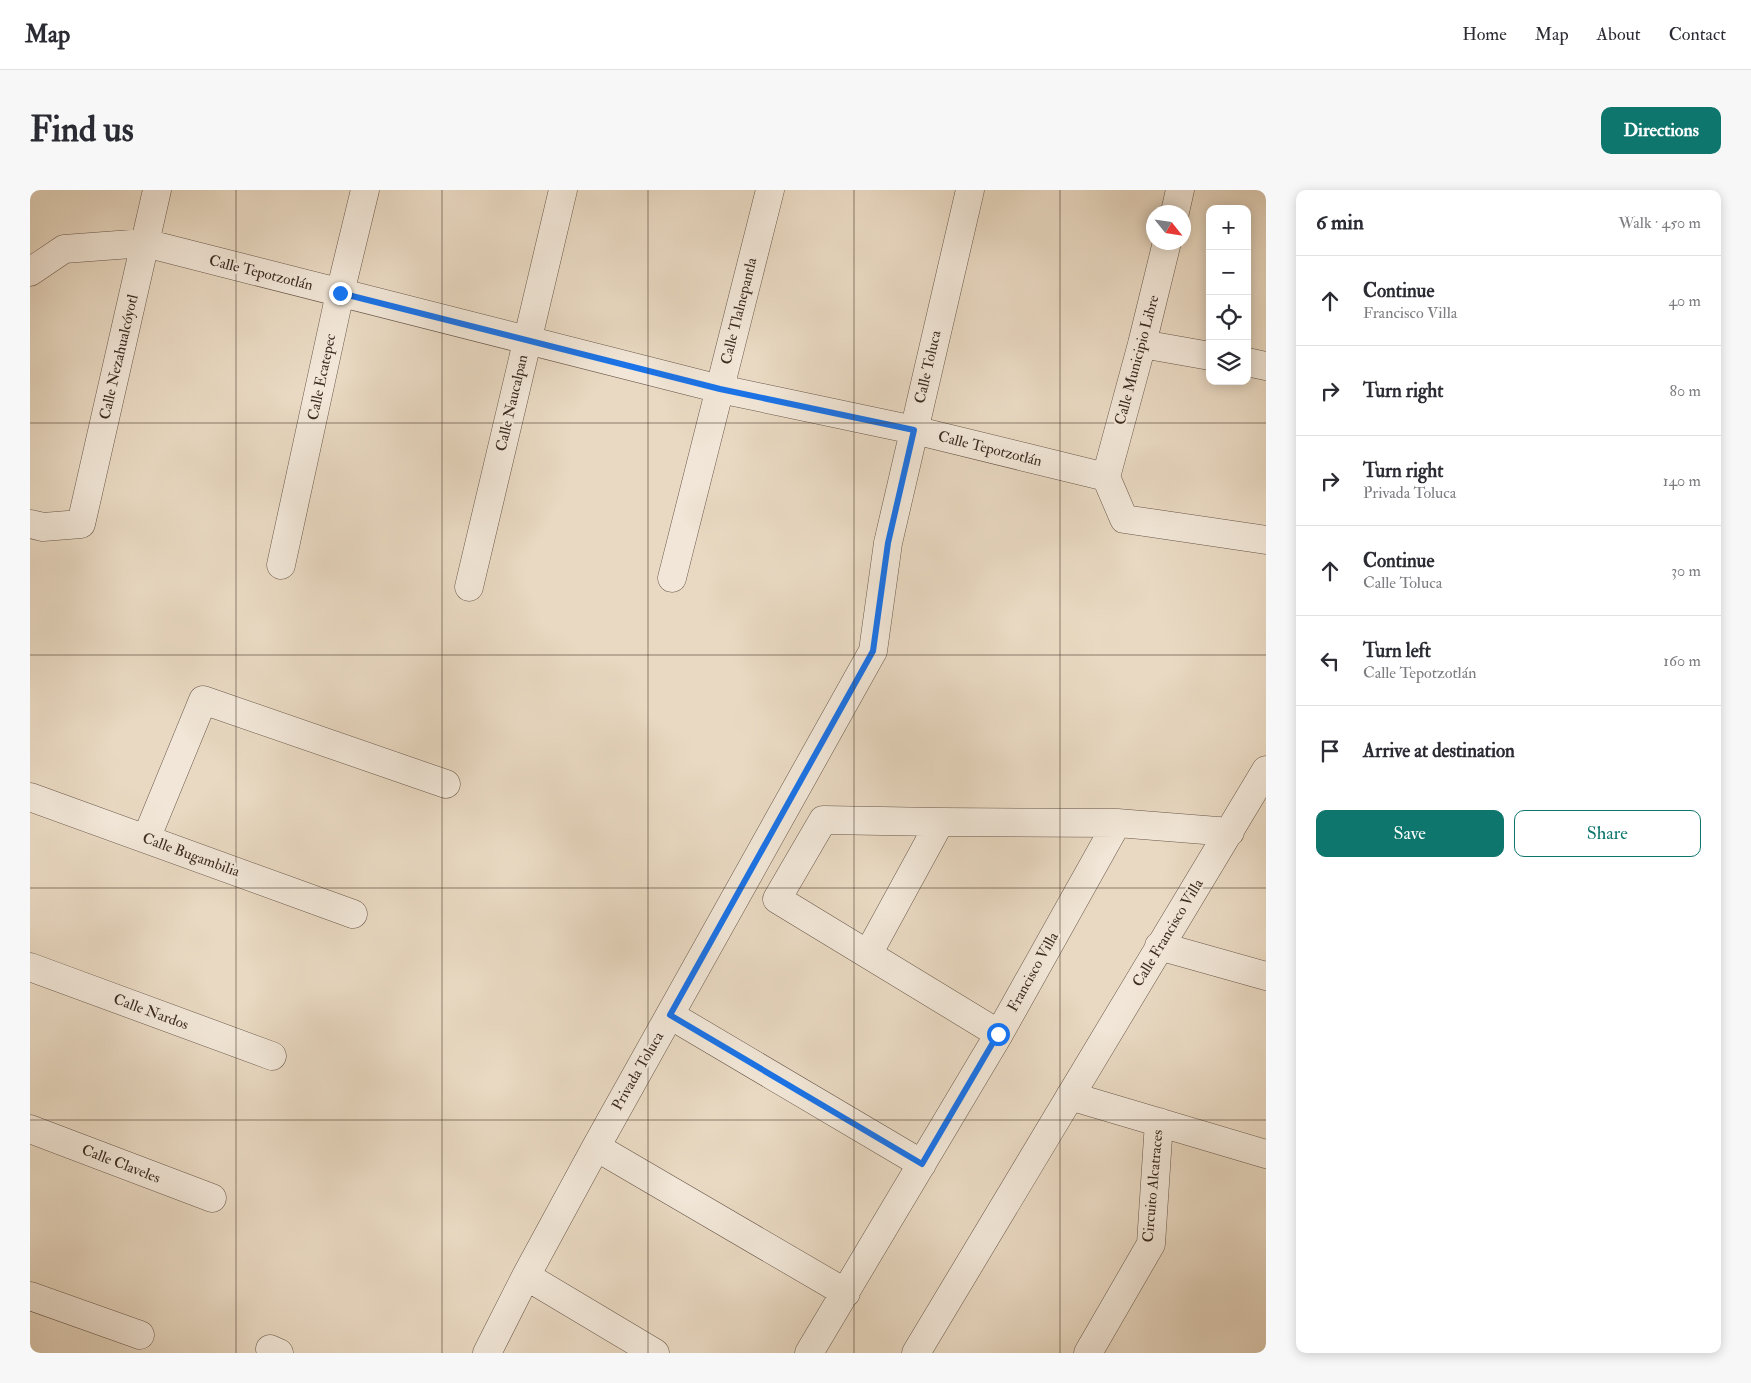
<!DOCTYPE html>
<html lang="en">
<head>
<meta charset="utf-8">
<style>
  body { margin:0; font-family:"IM FELL Double Pica",serif; background:#f7f7f7; color:#2b2b33 }
  .controls { position:absolute; right:15px; top:15px; display:grid; overflow:hidden; border-radius:10px; box-shadow:0 2px 12px #0003 }
  .controls button { width:45px; height:45px; display:grid; place-items:center; padding:0; border:0; border-bottom:1px solid #e1e1e2; background:#fff; color:#2b2b33; font:25px sans-serif }
  .compass { position:absolute; left:1116px; top:15px; width:45px; height:45px; border-radius:50%; background:#fff; box-shadow:0 2px 12px #0003; rotate:120deg }
  .stop { position:absolute; width:15px; height:15px; margin:-11px; border:4px solid #1a73e8; border-radius:50%; background:#fff }
  .stop.end { background:#1a73e8; border-color:#fff; box-shadow:0 1px 5px #0008 }
  .list { margin:0; padding:0; list-style:none }
  h2 { display:flex; justify-content:space-between; align-items:center; height:65px; margin:0; padding:0 20px; font-size:21px }
  h2 small { font-size:16px; font-weight:400; color:#7c7c81 }
  .list li { display:grid; grid-template-columns:32px 1fr auto; gap:15px; align-items:center; box-sizing:border-box; height:90px; padding:0 20px; border-top:1px solid #e1e1e2 }
  .list b { display:block; font-size:19px; white-space:nowrap }
  .list p { margin:0; font-size:16px; white-space:nowrap; color:#7c7c81 }
  .list em { font-size:16px; font-style:normal; color:#7c7c81 }
  .actions { display:flex; gap:10px; padding:15px 20px }
  .actions a { flex:1; padding:11px 0; border:1px solid #0f766e; border-radius:10px; text-align:center; font-size:18px; color:#0f766e }
  .actions .main { background:#0f766e; color:#fff }
  .icon { flex:none; width:28px; height:28px; fill:none; stroke:currentColor; stroke-width:2; stroke-linecap:round; stroke-linejoin:round }
  .map { position:relative; flex:none; width:1236px; height:1163px; overflow:hidden; border-radius:10px }
  header { display:flex; align-items:center; gap:30px; box-sizing:border-box; height:70px; padding:0 25px; background:#fff; border-bottom:1px solid #e1e1e2 }
  header strong { font-size:24px }
  nav { display:flex; gap:28px; margin-inline-start:auto; font-size:18px }
  .intro { display:flex; align-items:center; justify-content:space-between; box-sizing:border-box; height:120px; padding:0 30px }
  h1 { margin:0; font-size:35px }
  .button { padding:12px 22px; border-radius:10px; background:#0f766e; color:#fff; font-size:18px; font-weight:700 }
  main { display:flex; gap:30px; padding:0 30px }
  aside { flex:1; background:#fff; border-radius:10px; box-shadow:0 2px 12px #0003 }
  .map>svg:first-child { display:block }
  .lines { fill:none; stroke-linecap:round; stroke-linejoin:round }
  .minor-casing { stroke:#68574a; stroke-width:29 }
  .minor { stroke:#f1e6d7; stroke-width:28 }
  .route { stroke:#1a73e8; stroke-width:6 }
  .grid { fill:none; stroke:#3d2c22; stroke-width:1; stroke-opacity:0.55 }
  .labels { text-anchor:middle; dominant-baseline:central; stroke-width:4.5; stroke-linejoin:round; paint-order:stroke }
  .street-label { font-size:15px; fill:#3d2c22; stroke:#f1e6d7 }
</style>
</head>
<body>
<header>
<strong>Map</strong>
<nav><a>Home</a><a>Map</a><a>About</a><a>Contact</a></nav>
</header>
<div class="intro"><h1>Find us</h1><a class="button">Directions</a></div>
<main>
<div class="map">
<svg width="1236" height="1163" viewBox="0 0 1236 1163">
  <rect width="100%" height="100%" fill="#e9d9c2"/>
  <filter id="stains"><feTurbulence type="fractalNoise" baseFrequency=".004" numOctaves="4"/><feColorMatrix values="0 0 0 0 .2 0 0 0 0 .09 0 0 0 0 .02 0 0 0 .5 -.17"/></filter>
  <radialGradient id="worn" r=".72"><stop offset=".6" stop-color="#630" stop-opacity="0"/><stop offset="1" stop-color="#630" stop-opacity=".3"/></radialGradient>
  <g class="lines">
    <defs>
      <path id="minor" d="M 1145,22 L 1150,0
        M 0,82 L 34,59 L 115,53 L 690,199 L 884,240 L 1076,287
        M 1112,154 L 1180,166
        M 1217,172 L 1236,176
        M 1076,287 L 1112,154 L 1137,52
        M 1076,287 L 1094,329 L 1236,350
        M 0,334 L 13,337 L 51,334 L 127,0
        M 251,375 L 310,103 L 335,0
        M 642,388 L 740,0
        M 439,397 L 533,0
        M 0,607 L 323,724
        M 116,649 L 173,510 L 416,594
        M 1129,756 L 1236,786
        M 838,764 L 910,632
        M 0,777 L 242,866
        M 640,825 L 892,974
        M 969,844 L 747,709 L 793,630 L 910,632 L 1087,633 L 1200,642
        M 1040,906 L 1236,964
        M 0,939 L 182,1008
        M 566,957 L 816,1103
        M 496,1086 L 625,1163
        M 0,1106 L 110,1145
        M 240,1159 L 249,1163
        M 457,1163 L 496,1086 L 566,957 L 843,461 L 858,353 L 940,0
        M 779,1163 L 969,844 L 1087,633
        M 886,1163 L 1236,580
        M 1058,1163 L 1121,1054 L 1129,932"/>
    </defs>
    <use href="#minor" class="minor-casing"/>
    <use href="#minor" class="minor"/>
  </g>
  <g class="lines">
    <path class="route" d="M 310,103 L 690,199 L 884,240 L 858,353 L 843,461 L 640,825 L 892,974 L 968,844"/>
  </g>
  <path class="grid" d="M 206,0 L 206,1163M 412,0 L 412,1163M 618,0 L 618,1163M 824,0 L 824,1163M 1030,0 L 1030,1163M 0,233 L 1236,233M 0,465 L 1236,465M 0,698 L 1236,698M 0,930 L 1236,930"/>
  <g class="labels">
    <g class="street-label">
      <text transform="translate(231 83) rotate(14)">Calle Tepotzotlán</text>
      <text transform="translate(709 121) rotate(-76)">Calle Tlalnepantla</text>
      <text transform="translate(89 167) rotate(-77)">Calle Nezahualcóyotl</text>
      <text transform="translate(1107 170) rotate(-75)">Calle Municipio Libre</text>
      <text transform="translate(898 177) rotate(-77)">Calle Toluca</text>
      <text transform="translate(292 187) rotate(-78)">Calle Ecatepec</text>
      <text transform="translate(482 213) rotate(-77)">Calle Naucalpan</text>
      <text transform="translate(960 259) rotate(14)">Calle Tepotzotlán</text>
      <text transform="translate(161 665) rotate(20)">Calle Bugambilia</text>
      <text transform="translate(1138 743) rotate(-59)">Calle Francisco Villa</text>
      <text transform="translate(1003 782) rotate(-61)">Francisco Villa</text>
      <text transform="translate(121 822) rotate(20)">Calle Nardos</text>
      <text transform="translate(608 881) rotate(-60)">Privada Toluca</text>
      <text transform="translate(91 974) rotate(21)">Calle Claveles</text>
      <text transform="translate(1123 996) rotate(-85)">Circuito Alcatraces</text>
    </g>
  </g>
  <rect width="100%" height="100%" filter="url(#stains)"/>
  <rect width="100%" height="100%" fill="url(#worn)"/>
</svg>
<div class="controls">
<button>+</button>
<button>−</button>
<button><svg class="icon" aria-label="locate" viewBox="0 0 24 24"><circle cx="12" cy="12" r="6"/><path d="M12 2v4M12 18v4M2 12h4M18 12h4"/></svg></button>
<button><svg class="icon" aria-label="layers" viewBox="0 0 24 24"><path d="M12 4l9 5-9 5-9-5zM3 14l9 5 9-5"/></svg></button>
</div>
<svg class="compass" viewBox="-18 -18 36 36"><path d="M0-13l5 13h-10z" fill="#e53935"/><path d="M0 13l5-13h-10z" fill="#7c7c81"/></svg>
<div class="stop" style="left:968px;top:844px"></div>
<div class="stop end" style="left:310px;top:103px"></div>
</div>
<aside>
<h2>6 min<small>Walk · 450 m</small></h2>
<ul class="list">
<li><svg class="icon" aria-label="ahead" viewBox="0 0 24 24"><path d="M12 20V5M6 11l6-6 6 6"/></svg><div><b>Continue</b><p>Francisco Villa</p></div><em>40 m</em></li>
<li><svg class="icon" aria-label="right" viewBox="0 0 24 24"><path d="M7 20v-9h11M14 6l5 5-5 5"/></svg><div><b>Turn right</b></div><em>80 m</em></li>
<li><svg class="icon" aria-label="right" viewBox="0 0 24 24"><path d="M7 20v-9h11M14 6l5 5-5 5"/></svg><div><b>Turn right</b><p>Privada Toluca</p></div><em>140 m</em></li>
<li><svg class="icon" aria-label="ahead" viewBox="0 0 24 24"><path d="M12 20V5M6 11l6-6 6 6"/></svg><div><b>Continue</b><p>Calle Toluca</p></div><em>30 m</em></li>
<li><svg class="icon" aria-label="left" viewBox="0 0 24 24"><path d="M17 20v-9H6M10 6l-5 5 5 5"/></svg><div><b>Turn left</b><p>Calle Tepotzotlán</p></div><em>160 m</em></li>
<li><svg class="icon" aria-label="arrive" viewBox="0 0 24 24"><path d="M6 21V4h12l-3 4 3 4H6"/></svg><div><b>Arrive at destination</b></div></li>
</ul>
<div class="actions"><a class="main">Save</a><a>Share</a></div>
</aside>
</main>
</body>
</html>
